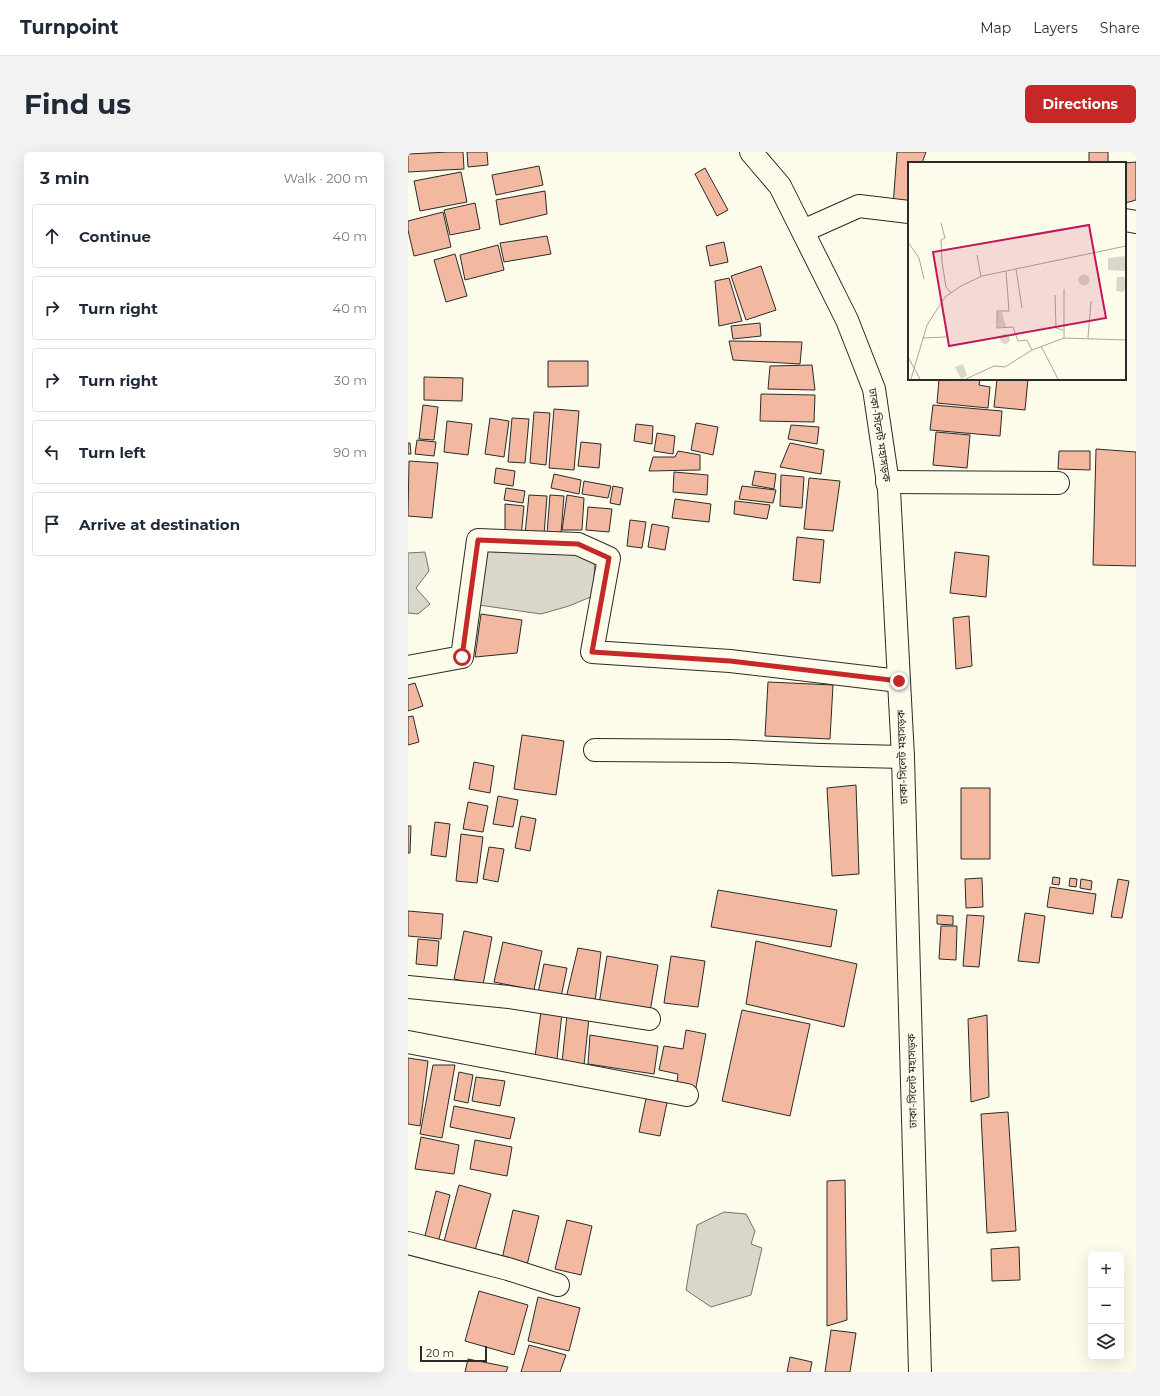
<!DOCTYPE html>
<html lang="en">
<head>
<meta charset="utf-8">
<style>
  body { margin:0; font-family:Montserrat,"Noto Sans Bengali",sans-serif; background:#f2f2f3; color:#1f2937 }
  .controls { position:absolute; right:12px; bottom:12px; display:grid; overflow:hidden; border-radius:6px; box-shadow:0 4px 16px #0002 }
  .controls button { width:36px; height:36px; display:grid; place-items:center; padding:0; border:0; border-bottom:1px solid #e0e1e3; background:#fff; color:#1f2937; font:20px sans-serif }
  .scale { position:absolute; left:12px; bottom:10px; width:67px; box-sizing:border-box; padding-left:4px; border:2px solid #2b2b2b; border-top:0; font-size:11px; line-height:14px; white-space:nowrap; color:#2b2b2b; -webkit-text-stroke:3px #fdfbea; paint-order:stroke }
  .stop { position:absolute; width:12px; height:12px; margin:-9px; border:3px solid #c62828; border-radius:50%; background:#fff }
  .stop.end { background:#c62828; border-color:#fff; box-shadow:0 1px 4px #0008 }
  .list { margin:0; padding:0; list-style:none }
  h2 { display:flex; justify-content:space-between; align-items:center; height:52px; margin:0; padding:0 16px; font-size:17px }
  h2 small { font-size:13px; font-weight:400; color:#747a83 }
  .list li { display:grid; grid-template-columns:26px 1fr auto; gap:12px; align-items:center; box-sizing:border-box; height:64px; margin:0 8px 8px; padding:0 8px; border:1px solid #e0e1e3; border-radius:6px }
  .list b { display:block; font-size:15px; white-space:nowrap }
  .list em { font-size:13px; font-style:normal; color:#747a83 }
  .icon { flex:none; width:22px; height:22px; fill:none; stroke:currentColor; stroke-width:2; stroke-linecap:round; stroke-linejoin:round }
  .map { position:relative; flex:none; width:728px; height:1220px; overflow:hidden; border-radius:6px }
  header { display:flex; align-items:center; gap:24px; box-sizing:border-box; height:56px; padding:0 20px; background:#fff; border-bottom:1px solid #e0e1e3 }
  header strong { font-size:19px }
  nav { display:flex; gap:22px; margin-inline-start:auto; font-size:14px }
  .intro { display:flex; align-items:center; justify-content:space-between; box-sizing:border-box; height:96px; padding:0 24px }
  h1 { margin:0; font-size:28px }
  .button { padding:10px 18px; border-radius:6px; background:#c62828; color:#fff; font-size:14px; font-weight:700 }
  main { display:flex; gap:24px; padding:0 24px }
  aside { flex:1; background:#fff; border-radius:6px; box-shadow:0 4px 16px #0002 }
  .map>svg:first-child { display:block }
  .water { fill:#d8d7c9; stroke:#74746e }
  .building { fill:#f2b8a0; stroke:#2b2b2b }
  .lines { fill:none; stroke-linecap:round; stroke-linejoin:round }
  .minor-casing { stroke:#2b2b2b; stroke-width:24 }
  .highway-casing { stroke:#2b2b2b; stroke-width:24 }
  .minor { stroke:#fdfbea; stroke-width:22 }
  .highway { stroke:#fdfbea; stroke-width:22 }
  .route { stroke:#c62828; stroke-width:5 }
  .labels { text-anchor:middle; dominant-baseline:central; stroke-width:3; stroke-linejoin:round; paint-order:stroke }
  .street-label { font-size:11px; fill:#2b2b2b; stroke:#fdfbea }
  .inset-road { fill:none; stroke:#a9a89e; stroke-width:1 }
  .view { fill:#c2185b; fill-opacity:0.15; stroke:#c2185b; stroke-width:2 }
  .inset-edge { fill:none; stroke:#2b2b2b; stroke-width:2 }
</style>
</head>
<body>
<header>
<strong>Turnpoint</strong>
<nav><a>Map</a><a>Layers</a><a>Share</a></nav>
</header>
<div class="intro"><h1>Find us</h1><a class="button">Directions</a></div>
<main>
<aside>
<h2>3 min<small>Walk · 200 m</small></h2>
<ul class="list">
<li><svg class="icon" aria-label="ahead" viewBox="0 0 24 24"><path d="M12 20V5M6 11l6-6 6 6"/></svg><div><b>Continue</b></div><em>40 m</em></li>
<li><svg class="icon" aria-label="right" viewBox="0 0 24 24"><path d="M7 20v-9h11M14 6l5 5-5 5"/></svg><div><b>Turn right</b></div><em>40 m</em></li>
<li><svg class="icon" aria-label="right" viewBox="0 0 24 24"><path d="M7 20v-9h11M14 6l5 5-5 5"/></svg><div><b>Turn right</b></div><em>30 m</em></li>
<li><svg class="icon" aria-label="left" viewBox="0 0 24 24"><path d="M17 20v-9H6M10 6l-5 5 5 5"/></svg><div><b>Turn left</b></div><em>90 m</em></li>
<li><svg class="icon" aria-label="arrive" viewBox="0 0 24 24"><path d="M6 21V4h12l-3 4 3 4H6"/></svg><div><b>Arrive at destination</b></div></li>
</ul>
</aside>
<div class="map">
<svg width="728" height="1220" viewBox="0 0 728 1220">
  <rect width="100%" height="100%" fill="#fdfbea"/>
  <path class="water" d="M 72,395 L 173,398 L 187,406 L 185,444 L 161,454 L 133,462 L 64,452 Z
    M 17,400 L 21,419 L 8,436 L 22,452 L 10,462 L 0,461 L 0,401 Z
    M 316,1060 L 338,1062 L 347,1079 L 343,1092 L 354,1096 L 343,1143 L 303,1155 L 278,1138 L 289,1073 Z"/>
  <path class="building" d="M 41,0 L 55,0 L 56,17 L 0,20 L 0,2 Z
    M 59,0 L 79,0 L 80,13 L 60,15 Z
    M 489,0 L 518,0 L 514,11 L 501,11 L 501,55 L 485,54 Z
    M 681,0 L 700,0 L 700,11 L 681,11 Z
    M 728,10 L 728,48 L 717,51 L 717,11 Z
    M 131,14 L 135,33 L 88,43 L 84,23 Z
    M 297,16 L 320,58 L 309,64 L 287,22 Z
    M 53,20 L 59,50 L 12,59 L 6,29 Z
    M 137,39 L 139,62 L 92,73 L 88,48 Z
    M 67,51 L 72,77 L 42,83 L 36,58 Z
    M 35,60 L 43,95 L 6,104 L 0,78 L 0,69 Z
    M 139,84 L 143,102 L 96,110 L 92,91 Z
    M 316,90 L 320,110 L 302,114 L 298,94 Z
    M 90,93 L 96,118 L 57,128 L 52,103 Z
    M 47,102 L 59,144 L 38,150 L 26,108 Z
    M 353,114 L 368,158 L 338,168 L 323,124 Z
    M 321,126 L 334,169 L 311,174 L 307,129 Z
    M 352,171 L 353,184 L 325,187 L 323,174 Z
    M 321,189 L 394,190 L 392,212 L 325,208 Z
    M 140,209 L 180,209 L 180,234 L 140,235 Z
    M 404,213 L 407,238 L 360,237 L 362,214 Z
    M 16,225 L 55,226 L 54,249 L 16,248 Z
    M 531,227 L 572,227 L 571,233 L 582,235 L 580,256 L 529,251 Z
    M 589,227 L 620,227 L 617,258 L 586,255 Z
    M 353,242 L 407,243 L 406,270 L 352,269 Z
    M 15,253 L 30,255 L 26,288 L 11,287 Z
    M 525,253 L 594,259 L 592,284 L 522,278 Z
    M 146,257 L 171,259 L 166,318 L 141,316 Z
    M 126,260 L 142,261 L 138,313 L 122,311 Z
    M 82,266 L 101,269 L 96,305 L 77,302 Z
    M 104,266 L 121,267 L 117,311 L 100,310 Z
    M 39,269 L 64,272 L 60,303 L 36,300 Z
    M 288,271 L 310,275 L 305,303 L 283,298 Z
    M 228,272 L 245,274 L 244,292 L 226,289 Z
    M 383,273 L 411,275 L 409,292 L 380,287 Z
    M 528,280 L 562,283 L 559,316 L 525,313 Z
    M 249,281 L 267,284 L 265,302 L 246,299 Z
    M 9,288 L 28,290 L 26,304 L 7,302 Z
    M 173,290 L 193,292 L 191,316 L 170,314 Z
    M 0,291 L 2,291 L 3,302 L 0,302 Z
    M 382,291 L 416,298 L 413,322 L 372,315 Z
    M 688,297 L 728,300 L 728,414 L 685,413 Z
    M 270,299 L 292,303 L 292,318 L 241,319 L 245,305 L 267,305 Z
    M 651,299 L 682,299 L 682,318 L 650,317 Z
    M 1,309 L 30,311 L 24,366 L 0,364 Z
    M 88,316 L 107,319 L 105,334 L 86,331 Z
    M 347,319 L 368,322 L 366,337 L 344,333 Z
    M 266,320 L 300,323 L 299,343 L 265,340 Z
    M 146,322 L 173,328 L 171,342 L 143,336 Z
    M 373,323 L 396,325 L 394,356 L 372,354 Z
    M 401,326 L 432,329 L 425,379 L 396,377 Z
    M 176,329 L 203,334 L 200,346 L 174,342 Z
    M 205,334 L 215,336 L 212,353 L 202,351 Z
    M 334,334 L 368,338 L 365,351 L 331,347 Z
    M 98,336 L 117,339 L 115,351 L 96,348 Z
    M 121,343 L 139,344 L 136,383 L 117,382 Z
    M 142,343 L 156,344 L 153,382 L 139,381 Z
    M 159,343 L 176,346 L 174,378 L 154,378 Z
    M 267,347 L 303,352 L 301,370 L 264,366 Z
    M 327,349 L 362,353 L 359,367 L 326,362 Z
    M 97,352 L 116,354 L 113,385 L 97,384 Z
    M 180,355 L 204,357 L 201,380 L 178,378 Z
    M 222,368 L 238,370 L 234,396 L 219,394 Z
    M 244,372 L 261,375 L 257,398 L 240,395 Z
    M 389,385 L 416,388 L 412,431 L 385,428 Z
    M 547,400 L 581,404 L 578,445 L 542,441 Z
    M 73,462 L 114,468 L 109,501 L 67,505 Z
    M 561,464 L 564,514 L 548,517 L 545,466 Z
    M 360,530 L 425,533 L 422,587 L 357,584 Z
    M 7,531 L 15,554 L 0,559 L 0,533 Z
    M 5,564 L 11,590 L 0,593 L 0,565 Z
    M 114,583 L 156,589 L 148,643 L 106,637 Z
    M 66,610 L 86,614 L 82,641 L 61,637 Z
    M 448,633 L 451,722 L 424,724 L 419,636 Z
    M 553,636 L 582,636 L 582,707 L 553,707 Z
    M 90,644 L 110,648 L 105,675 L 85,672 Z
    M 60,650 L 80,654 L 75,680 L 55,677 Z
    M 113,664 L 128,667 L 122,699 L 107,696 Z
    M 27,670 L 42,672 L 38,705 L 23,703 Z
    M 0,674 L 3,674 L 2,701 L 0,701 Z
    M 53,682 L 75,685 L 69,731 L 48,729 Z
    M 81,695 L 96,697 L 90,730 L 75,727 Z
    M 645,725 L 652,726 L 651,733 L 644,732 Z
    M 574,726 L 575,755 L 558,756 L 557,727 Z
    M 662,726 L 669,727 L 668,735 L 661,734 Z
    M 673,727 L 684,729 L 683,738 L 672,736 Z
    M 710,727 L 721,729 L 714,766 L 703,765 Z
    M 642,735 L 688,742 L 685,762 L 639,755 Z
    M 310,738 L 429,758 L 423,795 L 303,775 Z
    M 0,759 L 35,762 L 33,787 L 0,784 Z
    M 617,761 L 637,764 L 631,811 L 610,809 Z
    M 529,763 L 545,764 L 545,773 L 529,772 Z
    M 559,763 L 576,764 L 571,815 L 555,814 Z
    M 533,774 L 549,774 L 548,808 L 531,807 Z
    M 56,779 L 84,785 L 75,833 L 46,827 Z
    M 10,787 L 31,789 L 29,814 L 8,812 Z
    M 348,789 L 449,812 L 436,875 L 338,852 Z
    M 95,790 L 134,799 L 126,838 L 86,830 Z
    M 170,796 L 193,800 L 187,850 L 158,846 Z
    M 199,804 L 250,813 L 242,860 L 191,852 Z
    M 263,804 L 297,809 L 290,855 L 256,851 Z
    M 136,812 L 159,816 L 153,845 L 130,841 Z
    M 334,858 L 402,872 L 382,964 L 314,949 Z
    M 133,859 L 154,861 L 149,907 L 127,905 Z
    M 159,863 L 181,866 L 176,913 L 154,910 Z
    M 579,863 L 581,945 L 563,950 L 560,867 Z
    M 278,878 L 298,882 L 287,941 L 268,937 L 270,922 L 251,918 L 256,894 L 275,897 Z
    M 182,883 L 250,894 L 246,922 L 180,912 Z
    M 0,906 L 20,909 L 12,974 L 0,972 Z
    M 25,913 L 47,913 L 34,986 L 12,982 Z
    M 51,920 L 65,923 L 60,951 L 46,948 Z
    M 68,925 L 97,929 L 92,954 L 64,949 Z
    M 239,942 L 260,946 L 252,984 L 231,980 Z
    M 46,954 L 107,966 L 102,987 L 42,975 Z
    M 600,960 L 608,1079 L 579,1081 L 573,962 Z
    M 13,985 L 51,993 L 46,1022 L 7,1017 Z
    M 67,988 L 104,995 L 99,1024 L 62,1017 Z
    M 437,1028 L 439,1168 L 419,1174 L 419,1029 Z
    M 51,1033 L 83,1042 L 66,1102 L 35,1093 Z
    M 28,1039 L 42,1043 L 30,1091 L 16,1088 Z
    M 105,1058 L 131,1064 L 119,1113 L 94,1107 Z
    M 159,1068 L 184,1074 L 173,1123 L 147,1117 Z
    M 611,1095 L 612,1128 L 584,1129 L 583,1097 Z
    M 71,1139 L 120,1153 L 106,1203 L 57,1189 Z
    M 130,1145 L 172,1156 L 161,1199 L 120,1189 Z
    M 423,1178 L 448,1181 L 442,1220 L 417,1220 Z
    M 121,1193 L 158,1203 L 152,1220 L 113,1220 Z
    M 382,1205 L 404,1210 L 402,1220 L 379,1220 Z
    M 60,1207 L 100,1215 L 98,1220 L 57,1220 Z"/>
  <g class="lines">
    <defs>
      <path id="minor" d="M 717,68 L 728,70
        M 395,79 L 451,54 L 501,60
        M 479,330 L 650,331
        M 0,515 L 54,505 L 70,388 L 170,392 L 201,406 L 184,500 L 322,509 L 491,529
        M 187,598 L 322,599 L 413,603 L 495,605
        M 0,835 L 101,845 L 241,867
        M 0,890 L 279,943
        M 0,1091 L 100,1117 L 150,1133"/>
      <path id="highway" d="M 343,0 L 372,34 L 439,168 L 466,237 L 481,338 L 495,605 L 512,1220"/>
    </defs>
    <use href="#minor" class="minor-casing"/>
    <use href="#highway" class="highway-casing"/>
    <use href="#minor" class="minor"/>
    <use href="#highway" class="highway"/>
  </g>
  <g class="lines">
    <path class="route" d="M 54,505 L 70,388 L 170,392 L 201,406 L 184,500 L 322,509 L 491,529"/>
  </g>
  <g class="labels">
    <g class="street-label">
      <text transform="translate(472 283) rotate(81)">ঢাকা-সিলেট মহাসড়ক</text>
      <text transform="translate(494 605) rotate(-92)">ঢাকা-সিলেট মহাসড়ক</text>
      <text transform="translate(504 929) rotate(-91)">ঢাকা-সিলেট মহাসড়ক</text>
    </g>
  </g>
  <g transform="translate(500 10)">
    <rect width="218" height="218" fill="#fdfbea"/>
    <path d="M 218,94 L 218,109 L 200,108 L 200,96 ZM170.5 118a5.5 5.5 0 1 1 11 0a5.5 5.5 0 1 1-11 0ZM 209,115 L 216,115 L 218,126 L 215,130 L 208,129 ZM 89,150 L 94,150 L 98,165 L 90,165 ZM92 177a5 5 0 1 1 10 0a5 5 0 1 1-10 0ZM 55,202 L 59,214 L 53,217 L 47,205 Z" fill="#d8d7c9"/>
    <path class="inset-road" d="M 33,61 L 37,76 L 33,78 L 34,100 L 38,125 L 43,131M 0,80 L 11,96 L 16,117M 69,93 L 73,115M 108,107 L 114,146M 98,109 L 101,149 L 89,149 L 89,166 L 105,165 L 110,179 L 119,178 L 124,188M 147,133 L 148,166 L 155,168M 14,176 L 38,175M 156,176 L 156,127M 180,176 L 183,139M 133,184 L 150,217M 0,195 L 12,217M 3,217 L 19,163 L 37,135 L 53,124 L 74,114 L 218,84M 58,217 L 86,204 L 97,205 L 124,188 L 156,176 L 218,178"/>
    <path class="view" d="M 181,63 L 198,156 L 41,184 L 25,90 Z"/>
    <rect width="218" height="218" class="inset-edge"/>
  </g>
</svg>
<div class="controls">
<button>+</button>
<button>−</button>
<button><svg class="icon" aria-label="layers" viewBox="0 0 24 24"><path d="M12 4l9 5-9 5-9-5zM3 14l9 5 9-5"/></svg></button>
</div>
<div class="scale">20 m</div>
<div class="stop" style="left:54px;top:505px"></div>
<div class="stop end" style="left:491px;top:529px"></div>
</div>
</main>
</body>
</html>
